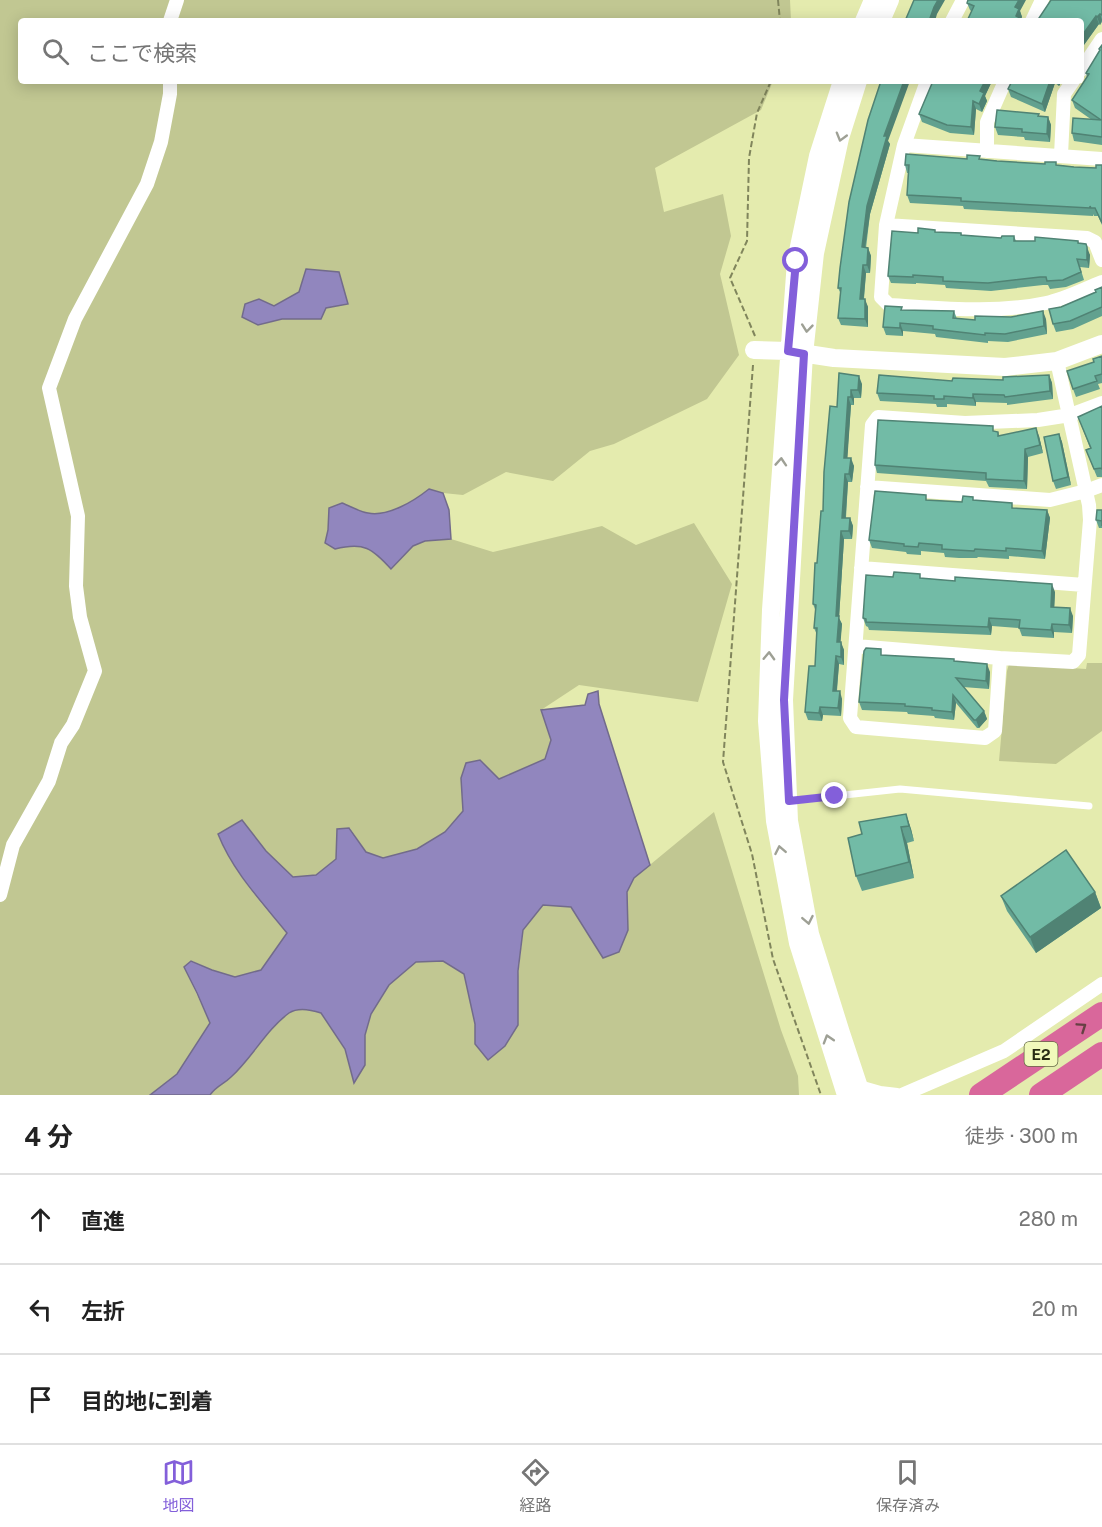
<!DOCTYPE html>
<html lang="ja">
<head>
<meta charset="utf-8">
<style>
  body { margin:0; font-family:"Public Sans","Noto Sans JP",sans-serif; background:#f2f2f2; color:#222 }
  .stop { position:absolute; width:18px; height:18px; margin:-14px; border:4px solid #835fda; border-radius:50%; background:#fff }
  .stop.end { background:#835fda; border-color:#fff; box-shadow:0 2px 6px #0008 }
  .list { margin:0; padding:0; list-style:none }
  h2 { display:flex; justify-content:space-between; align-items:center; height:78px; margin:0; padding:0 24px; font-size:26px }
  h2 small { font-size:20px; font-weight:400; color:#767676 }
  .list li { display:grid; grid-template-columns:39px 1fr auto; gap:18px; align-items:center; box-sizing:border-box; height:90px; padding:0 24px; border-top:2px solid #e0e0e0 }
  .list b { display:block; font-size:22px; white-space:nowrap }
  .list em { font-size:20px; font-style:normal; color:#767676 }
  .icon { flex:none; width:33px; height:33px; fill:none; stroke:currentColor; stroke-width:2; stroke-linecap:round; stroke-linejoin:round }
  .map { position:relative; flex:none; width:1102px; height:1095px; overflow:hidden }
  .search { position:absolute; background:#fff; box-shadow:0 3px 15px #0003; left:18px; right:18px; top:18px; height:66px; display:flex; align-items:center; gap:15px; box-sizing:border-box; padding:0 21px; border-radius:6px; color:#767676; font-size:22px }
  .sheet { height:348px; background:#fff }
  nav { display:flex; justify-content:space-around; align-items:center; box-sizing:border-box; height:84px; border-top:2px solid #e0e0e0; background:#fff; font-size:16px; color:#767676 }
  nav a { display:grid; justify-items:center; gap:3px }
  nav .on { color:#835fda }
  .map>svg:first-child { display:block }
  .green { fill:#c1c792; fill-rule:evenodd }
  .water { fill:#9186be; stroke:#726b8b; stroke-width:1.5 }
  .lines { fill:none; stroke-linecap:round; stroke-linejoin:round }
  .path { stroke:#80855c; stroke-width:2; stroke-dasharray:6 3; stroke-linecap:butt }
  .lane { stroke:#fff; stroke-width:7 }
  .street { stroke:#fff; stroke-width:14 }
  .secondary { stroke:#fff; stroke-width:18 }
  .highway { stroke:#d9679b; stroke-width:24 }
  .wall { fill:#62a18f }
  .shaded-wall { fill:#508374 }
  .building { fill:#72bba6; stroke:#508374; stroke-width:1.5 }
  .oneway { stroke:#9ea095 }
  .oneway2 { stroke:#664043 }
  .route { stroke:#835fda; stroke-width:8 }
  .labels { text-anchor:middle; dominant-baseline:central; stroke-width:5; stroke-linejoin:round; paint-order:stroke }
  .shield { fill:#f1f9bb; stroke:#646945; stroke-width:1.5 }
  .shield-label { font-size:15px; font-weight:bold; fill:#282b13 }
</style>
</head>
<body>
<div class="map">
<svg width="1102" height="1095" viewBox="0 0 1102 1095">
  <rect width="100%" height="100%" fill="#e4ebae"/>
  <path class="green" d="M 0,0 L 790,0 L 791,21 L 21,21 L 21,81 L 773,81 L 761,110 L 655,168 L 664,212 L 723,194 L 731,236 L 720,274 L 739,355 L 707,399 L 614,444 L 590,451 L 553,481 L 506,472 L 463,495 L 443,493 L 429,489 C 414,501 388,517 368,513 C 360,512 350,506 342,503 L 329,509 L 328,530 L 335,549 C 352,545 365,544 379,556 L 425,541 L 451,539 L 493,552 L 602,526 L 636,545 L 694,523 L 732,584 L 698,702 L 579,685 L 541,710 L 551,740 L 545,759 L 498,779 L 480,760 L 461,778 L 463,811 L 445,832 L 417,849 L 383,858 L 366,852 L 350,828 L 337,829 L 336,859 L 316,875 L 293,877 L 266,851 L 242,821 L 218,834 C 233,871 261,904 287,933 L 261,970 L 235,977 L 212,970 L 192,961 L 184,967 L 210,1023 L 177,1074 L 150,1095 L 0,1095 ZM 307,270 L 348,304 L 326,308 L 320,319 L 282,319 L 258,325 L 259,299 L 273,307 L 299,292 Z
    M 1087,663 L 1102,663 L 1102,731 L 1056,764 L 999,761 L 1007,671 L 1009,664 L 1086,669 Z
    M 714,812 L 781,1030 L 798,1076 L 799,1095 L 210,1095 C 216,1086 224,1084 231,1077 C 252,1058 266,1030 289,1013 C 298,1007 312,1010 321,1013 L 345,1049 L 354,1082 L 365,1065 L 365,1035 L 371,1014 L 389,985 L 416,962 L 443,961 L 464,974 L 475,1024 L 475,1044 L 489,1060 L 516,995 L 523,930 L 542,905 L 571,907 L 603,958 L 628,930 L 627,892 L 634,878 Z"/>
  <path class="water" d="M 306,269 L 339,272 L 348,304 L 326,308 L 321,319 L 282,319 L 258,325 L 242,317 L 245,304 L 259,299 L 274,306 L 299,292 Z
    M 429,489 L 443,493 L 449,510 L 451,539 L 425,541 L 413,546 L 391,569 C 372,548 364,542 335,549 L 325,543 L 328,530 L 329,508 L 342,503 C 350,506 360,512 368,513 C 388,517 414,501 429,489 Z
    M 598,691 L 599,704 L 650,865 L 634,878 L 627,892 L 628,930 L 619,952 L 603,958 L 571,907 L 543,905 L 523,930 L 518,971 L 518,1025 L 505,1046 L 488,1060 L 475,1044 L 475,1024 L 464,974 L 443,961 L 416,962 L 389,985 L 371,1014 L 365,1035 L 365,1065 L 354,1083 L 345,1049 L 321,1013 C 312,1010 298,1007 289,1013 C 266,1030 252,1058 231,1077 C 224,1084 216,1086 210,1095 L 150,1095 L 177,1074 L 210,1023 L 197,993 L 184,967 L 191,961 L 212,970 L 235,977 L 261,970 L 287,933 C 262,902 233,872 218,834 L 242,820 L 266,851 L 293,877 L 316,875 L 336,859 L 337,829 L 349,828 L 366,852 L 383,858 L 417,849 L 445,832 L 463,811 L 461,778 L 466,763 L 480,760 L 499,779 L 545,759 L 551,740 L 541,710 L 585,705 L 588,694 Z"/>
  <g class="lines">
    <path class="path" d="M 778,0 L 780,21
      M 755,336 L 730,278 L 747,241 L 749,158 L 757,113 L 771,81
      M 753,365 L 723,762 L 752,854 L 773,959 L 821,1095"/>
    <path class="lane" d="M 789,801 L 900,789 L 1089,806"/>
    <path class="street" d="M 170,21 L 177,0
      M 952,21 L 963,0
      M 1032,21 L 1042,0
      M 1081,70 L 1102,39
      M 927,81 L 904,145 L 886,225 L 881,297 L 889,305 C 941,308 994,314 1046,303 C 1065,299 1084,289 1102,282
      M 904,145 L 1102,159
      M 987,151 L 987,122 L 1005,81
      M 1061,155 L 1064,94 L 1073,81
      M 886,225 L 1087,238 L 1095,242 L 1102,260
      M 867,487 L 1050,500 L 1086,491 L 1102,485
      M 861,568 L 1084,585
      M 856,646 L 1000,658 L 1073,662 L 1079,655 L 1090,520 L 1089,505 L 1057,361
      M 1000,658 L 995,731 L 985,738 L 856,727 L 850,718 L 872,425 L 878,417 L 965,423 L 1038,420 L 1070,415 L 1102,403
      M 0,895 L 13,845 L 49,781 L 61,743 L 73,725 L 95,671 L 80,617 L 76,586 L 78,516 L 49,388 L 75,319 L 147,184 L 161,142 L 170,94 L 170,81
      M 859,1087 L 880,1093 L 897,1095
      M 902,1095 L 1004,1051 L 1102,984"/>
    <path class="secondary" d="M 864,21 L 873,0
      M 881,21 L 890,0
      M 842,81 L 818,156 L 796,261 L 771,610 L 767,721 L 775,821 L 798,943 L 846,1095
      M 858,81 L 840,138 L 815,253 L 804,354 L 784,700 L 789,821 L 810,934 L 841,1033 L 859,1087 L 863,1095
      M 754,350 L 788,351 L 834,358 L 1005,367 L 1057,361 L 1102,344"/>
    <path class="highway" d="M 981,1095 L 1102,1014
      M 1041,1095 L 1102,1054"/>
  </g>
  <path class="wall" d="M 1102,0 L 1102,22 L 1100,25 L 1099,24 L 1081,49 Z
    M 967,3 L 1020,11 L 1022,17 L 1021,19 L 971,11 L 970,10 Z
    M 1102,45 L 1102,145 L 1074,141 L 1072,133 L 1092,120 L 1075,108 L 1072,100 L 1087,77 L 1086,73 L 1100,51 L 1099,49 Z
    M 933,81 L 992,81 L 985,96 L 987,101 L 982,112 L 976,109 L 974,135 L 950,133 L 922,122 L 919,114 Z
    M 1009,81 L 1062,81 L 1059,86 L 1055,83 L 1045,112 L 1011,97 L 1008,89 L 1010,85 Z
    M 1040,116 L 1048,117 L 1051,125 L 1050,142 L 1025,140 L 1024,137 L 998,135 L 995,127 Z
    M 888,141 L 890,144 L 870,214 L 866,248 L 868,248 L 871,256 L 870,273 L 866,273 L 864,299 L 868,307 L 868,327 L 841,325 L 838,318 L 841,294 L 838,288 Z
    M 981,159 L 997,161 L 1057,165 L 1074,167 L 1096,168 L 1102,165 L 1102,225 L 1098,216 L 1094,216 L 1093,214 L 1093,216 L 964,209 L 963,206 L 910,203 L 907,195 L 908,173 L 907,173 L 905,165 Z
    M 936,232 L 961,233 L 962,235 L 1001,238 L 1014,236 L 1016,241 L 1078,241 L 1079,243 L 1090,255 L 1089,268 L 1080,267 L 1084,280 L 1066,287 L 1050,289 L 1048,285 L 1043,285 L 991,291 L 946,288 L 945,285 L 916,283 L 916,284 L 891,283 L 888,276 L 918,233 Z
    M 1102,287 L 1102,316 L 1073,329 L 1056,332 L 1053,324 L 1061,307 L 1096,292 Z
    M 902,310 L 954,311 L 957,319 L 975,320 L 1046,319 L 1047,334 L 1008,342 L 988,341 L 988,343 L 936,337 L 935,334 L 903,331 L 903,336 L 886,335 L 883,327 Z
    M 1102,356 L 1102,383 L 1098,384 L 1100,389 L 1076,397 L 1073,389 L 1094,362 Z
    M 839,373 L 862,384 L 861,398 L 854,398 L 854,405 L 851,405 L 847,458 L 854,466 L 852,482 L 848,482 L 846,518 L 850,518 L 853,526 L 852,539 L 844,539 L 839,618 L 842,624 L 840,642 L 844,650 L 844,665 L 839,664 L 837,691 L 842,699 L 841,716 L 823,715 L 822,721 L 808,720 L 805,712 L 815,666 L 817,635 L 814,628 L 816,612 L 813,604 L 817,563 L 837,407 Z
    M 1049,375 L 1052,383 L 1053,399 L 1007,405 L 1007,403 L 976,402 L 976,406 L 947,404 L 947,407 L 937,407 L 936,404 L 880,401 L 877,393 L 952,381 L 1003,380 Z
    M 1102,406 L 1102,477 L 1097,477 L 1086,450 L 1090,448 L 1078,417 Z
    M 995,431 L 998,432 L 999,435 L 1039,436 L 1043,453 L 1028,457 L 1027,489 L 989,487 L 986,481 L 877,473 L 875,465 Z
    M 1059,434 L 1062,442 L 1071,485 L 1056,489 L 1053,481 Z
    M 928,500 L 962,502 L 974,500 L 1014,508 L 1047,510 L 1050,518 L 1045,559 L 1009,556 L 1009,559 L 978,557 L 977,558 L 959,558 L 945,557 L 944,553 L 921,551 L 921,555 L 907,554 L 906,552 L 872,548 L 869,540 Z
    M 1102,510 L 1102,528 L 1099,528 L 1096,520 Z
    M 921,579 L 1055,592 L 1054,607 L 1073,616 L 1072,633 L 1054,632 L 1054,638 L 1022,636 L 1019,628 L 992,626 L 991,635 L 869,630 L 868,627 L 866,626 L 863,618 Z
    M 883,655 L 955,661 L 990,672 L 989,689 L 963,687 L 984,711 L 987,719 L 979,728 L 977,728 L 956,703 L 954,720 L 935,718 L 934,716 L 908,714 L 907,712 L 862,710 L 859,702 Z
    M 906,814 L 911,829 L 914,841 L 907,843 L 914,878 L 862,891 L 856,876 L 862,834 Z
    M 1095,892 L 1101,908 L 1036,953 L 1007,911 L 1001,896 Z"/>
  <path class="shaded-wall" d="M 938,0 L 945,0 L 937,14 L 935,21 L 929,21 L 934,7 Z
    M 1019,0 L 1026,0 L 1020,11 L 1022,17 L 1020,21 L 1016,16 L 1015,7 Z
    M 1100,14 L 1102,20 L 1100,25 L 1097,17 Z
    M 1096,16 L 1099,24 L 1081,49 L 1081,37 Z
    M 904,81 L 910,81 L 888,141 L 890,144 L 870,214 L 864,255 L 862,247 L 867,206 L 884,136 Z
    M 985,81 L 992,81 L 985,96 L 987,101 L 982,112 L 979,104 L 980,91 Z
    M 1050,81 L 1054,81 L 1055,83 L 1045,112 L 1042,104 Z
    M 1057,81 L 1062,81 L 1059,86 Z
    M 973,101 L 976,109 L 974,135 L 971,127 Z
    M 1048,117 L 1051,125 L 1050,142 L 1047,134 Z
    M 1087,247 L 1090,255 L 1089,268 L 1087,260 Z
    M 868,248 L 871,256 L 870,273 L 867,265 Z
    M 863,265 L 866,273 L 863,306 L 860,299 Z
    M 865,299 L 868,307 L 868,327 L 865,319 Z
    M 1043,311 L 1046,319 L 1047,334 L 1044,326 Z
    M 900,323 L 903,331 L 903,336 L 900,328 Z
    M 1049,375 L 1052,383 L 1053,399 L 1050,391 Z
    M 859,376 L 862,384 L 861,398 L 858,390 Z
    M 851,390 L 854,398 L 854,405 L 851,397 Z
    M 973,394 L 976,402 L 976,406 L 973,398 Z
    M 848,397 L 851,405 L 847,465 L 844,458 Z
    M 1036,428 L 1039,436 L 1043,453 L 1040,445 Z
    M 1059,434 L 1062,442 L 1071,485 L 1068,477 Z
    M 1025,449 L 1028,457 L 1027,489 L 1024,481 Z
    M 851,458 L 854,466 L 852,482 L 849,474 Z
    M 845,474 L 848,482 L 845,526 L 842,518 Z
    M 1047,510 L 1050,518 L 1045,559 L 1042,551 Z
    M 850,518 L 853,526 L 852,539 L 849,531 Z
    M 841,531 L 844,539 L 839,618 L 842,624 L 840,650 L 837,642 L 836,616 Z
    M 1052,584 L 1055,592 L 1054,615 L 1051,607 Z
    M 1070,608 L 1073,616 L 1072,633 L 1069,625 Z
    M 989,618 L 992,626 L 991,635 L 988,627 Z
    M 1052,624 L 1054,632 L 1054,638 L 1051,630 Z
    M 841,642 L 844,650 L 844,665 L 841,657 Z
    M 836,656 L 839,664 L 836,698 L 833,691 Z
    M 987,664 L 990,672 L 989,689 L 986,681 Z
    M 840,691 L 842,699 L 841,716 L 838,708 Z
    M 953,695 L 956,703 L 954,720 L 952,712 Z
    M 820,707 L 823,715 L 822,721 L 819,713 Z
    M 984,711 L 987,719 L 979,728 L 976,720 Z
    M 906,814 L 911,829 L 914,841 L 909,826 Z
    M 901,827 L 907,843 L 914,878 L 909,862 Z
    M 1095,892 L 1101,908 L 1036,953 L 1030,937 Z"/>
  <path class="building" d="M 914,0 L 938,0 L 934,7 L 929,21 L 905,21 Z
    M 968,0 L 1019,0 L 1015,7 L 1019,9 L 1016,16 L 1025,21 L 967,21 L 974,6 L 967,3 Z
    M 1051,0 L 1102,0 L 1102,15 L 1100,14 L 1097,17 L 1096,16 L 1081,37 L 1081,21 L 1037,21 Z
    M 1102,45 L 1102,137 L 1072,133 L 1073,118 L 1101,120 L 1072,100 L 1089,74 L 1086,73 L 1100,50 L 1099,49 Z
    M 881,81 L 904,81 L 884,136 L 887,136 L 867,206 L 862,247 L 868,248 L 867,265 L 863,265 L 860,299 L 865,299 L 865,319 L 838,318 L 841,288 L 838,288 L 840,268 L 849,202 L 868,120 Z
    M 933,81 L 985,81 L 980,91 L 984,93 L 979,104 L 973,101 L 971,127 L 947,125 L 919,114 Z
    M 1009,81 L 1050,81 L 1042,104 L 1008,89 L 1011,83 L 1009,82 Z
    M 997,110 L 1039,114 L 1038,116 L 1048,117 L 1047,134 L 1022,132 L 1022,129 L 995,127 Z
    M 906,154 L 967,159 L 967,155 L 980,156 L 979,159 L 997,161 L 1045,164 L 1045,162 L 1056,162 L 1056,165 L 1074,167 L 1096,168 L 1096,165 L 1102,165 L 1102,223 L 1095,208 L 1091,208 L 1090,206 L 1090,208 L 961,201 L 961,198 L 907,195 L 909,165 L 905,165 Z
    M 918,228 L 935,230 L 935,232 L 961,233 L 961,235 L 1001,238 L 1002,236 L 1014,236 L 1014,241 L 1035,241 L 1035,237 L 1078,241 L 1078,243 L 1086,244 L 1087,247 L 1087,260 L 1077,259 L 1081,272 L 1063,280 L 1047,281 L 1046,277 L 1040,277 L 988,283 L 943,281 L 943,277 L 913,275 L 913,277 L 888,276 L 892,231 L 918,233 Z
    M 1102,287 L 1102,307 L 1070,321 L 1053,324 L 1049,309 L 1061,307 L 1096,292 L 1095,290 Z
    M 885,306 L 902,307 L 901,310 L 954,311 L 953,318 L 975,320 L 975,316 L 1011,317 L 1043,311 L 1044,326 L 1005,334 L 985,333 L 985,335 L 933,329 L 933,326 L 900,323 L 900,328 L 883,327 Z
    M 1102,356 L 1102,374 L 1095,376 L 1097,381 L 1073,389 L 1067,371 L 1094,362 L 1093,359 Z
    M 839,373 L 859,376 L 858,390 L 851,390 L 851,397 L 848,397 L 844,458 L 851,458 L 849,474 L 845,474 L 842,518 L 850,518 L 849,531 L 841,531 L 836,616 L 839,616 L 837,642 L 841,642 L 841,657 L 836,656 L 833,691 L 840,691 L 838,708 L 820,707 L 819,713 L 805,712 L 809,666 L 815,666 L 817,628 L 814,628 L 816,605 L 813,604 L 815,563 L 817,563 L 821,511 L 823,511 L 824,472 L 830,406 L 837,407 Z
    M 879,375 L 952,381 L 953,378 L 1003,380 L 1003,377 L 1049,375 L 1050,391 L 1005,397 L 1004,395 L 973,394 L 973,398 L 944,396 L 944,399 L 934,399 L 934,396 L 877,393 Z
    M 1102,406 L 1102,469 L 1101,468 L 1094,469 L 1086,450 L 1091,448 L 1078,417 Z
    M 878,420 L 993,426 L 993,431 L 998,432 L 998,436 L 1036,428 L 1040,445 L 1025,449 L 1024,481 L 986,479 L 986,473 L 875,465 Z
    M 1059,434 L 1068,477 L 1053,481 L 1044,437 Z
    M 875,491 L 926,495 L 926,500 L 962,502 L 963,496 L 973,497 L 973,500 L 1012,503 L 1012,508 L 1047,510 L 1042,551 L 1006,548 L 1006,551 L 975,549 L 974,551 L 956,550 L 942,549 L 942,545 L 919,543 L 918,547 L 904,546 L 904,544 L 869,540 Z
    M 1097,510 L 1102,510 L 1102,526 L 1102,521 L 1096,520 Z
    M 894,572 L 920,574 L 920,578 L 955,581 L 955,577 L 1052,584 L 1051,607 L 1070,608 L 1069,625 L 1052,624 L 1051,630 L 1019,628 L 1020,620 L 989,618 L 988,627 L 866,622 L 866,619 L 863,618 L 866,575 L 893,577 Z
    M 866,648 L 881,649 L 881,655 L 954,659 L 954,661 L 987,664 L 986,681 L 956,678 L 984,711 L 976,720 L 974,720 L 953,695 L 952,712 L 932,710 L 932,708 L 905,706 L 905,704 L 859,702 L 864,651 Z
    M 906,814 L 909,826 L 901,827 L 909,862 L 856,876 L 848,838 L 862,834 L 859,822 Z
    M 1066,850 L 1095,892 L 1030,937 L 1001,896 Z"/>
  <defs><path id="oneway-chevron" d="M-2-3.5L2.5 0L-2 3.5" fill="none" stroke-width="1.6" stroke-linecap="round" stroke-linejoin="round" transform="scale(1.5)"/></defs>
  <g class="oneway">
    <use href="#oneway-chevron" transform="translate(841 137) rotate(106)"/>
    <use href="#oneway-chevron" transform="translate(807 328) rotate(96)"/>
    <use href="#oneway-chevron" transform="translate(781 462) rotate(-86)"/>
    <use href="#oneway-chevron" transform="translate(769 656) rotate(-88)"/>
    <use href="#oneway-chevron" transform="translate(780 850) rotate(-101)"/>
    <use href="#oneway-chevron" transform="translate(808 920) rotate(79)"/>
    <use href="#oneway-chevron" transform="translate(828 1039) rotate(-107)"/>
  </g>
  <use class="oneway2" href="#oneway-chevron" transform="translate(1082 1027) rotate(-34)"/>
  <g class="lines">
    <path class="route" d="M 796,261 L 788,351 L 804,354 L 784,700 L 789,801 L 835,796"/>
  </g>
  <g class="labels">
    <rect class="shield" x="1024.5" y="1042" width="33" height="24" rx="4.5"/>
    <g class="shield-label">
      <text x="1041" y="1054">E2</text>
    </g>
  </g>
</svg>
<div class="stop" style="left:796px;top:261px"></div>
<div class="stop end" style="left:835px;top:796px"></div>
<div class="search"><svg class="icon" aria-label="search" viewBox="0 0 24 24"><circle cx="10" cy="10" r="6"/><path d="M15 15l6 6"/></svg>ここで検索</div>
</div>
<section class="sheet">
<h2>4 分<small>徒歩 · 300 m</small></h2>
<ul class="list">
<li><svg class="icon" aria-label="ahead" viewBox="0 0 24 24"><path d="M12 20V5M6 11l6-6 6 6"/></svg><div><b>直進</b></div><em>280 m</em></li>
<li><svg class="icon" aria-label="left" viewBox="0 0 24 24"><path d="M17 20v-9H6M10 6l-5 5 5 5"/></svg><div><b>左折</b></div><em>20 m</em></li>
<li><svg class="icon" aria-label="arrive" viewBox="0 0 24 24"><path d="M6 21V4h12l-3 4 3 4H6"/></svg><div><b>目的地に到着</b></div></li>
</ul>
</section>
<nav>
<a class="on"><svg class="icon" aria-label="map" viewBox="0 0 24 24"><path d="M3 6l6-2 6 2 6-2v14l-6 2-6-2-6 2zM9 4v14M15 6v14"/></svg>地図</a>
<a><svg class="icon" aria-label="directions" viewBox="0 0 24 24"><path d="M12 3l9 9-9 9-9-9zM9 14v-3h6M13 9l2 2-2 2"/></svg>経路</a>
<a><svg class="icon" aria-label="saved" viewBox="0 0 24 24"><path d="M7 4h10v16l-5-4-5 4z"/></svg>保存済み</a>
</nav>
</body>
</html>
